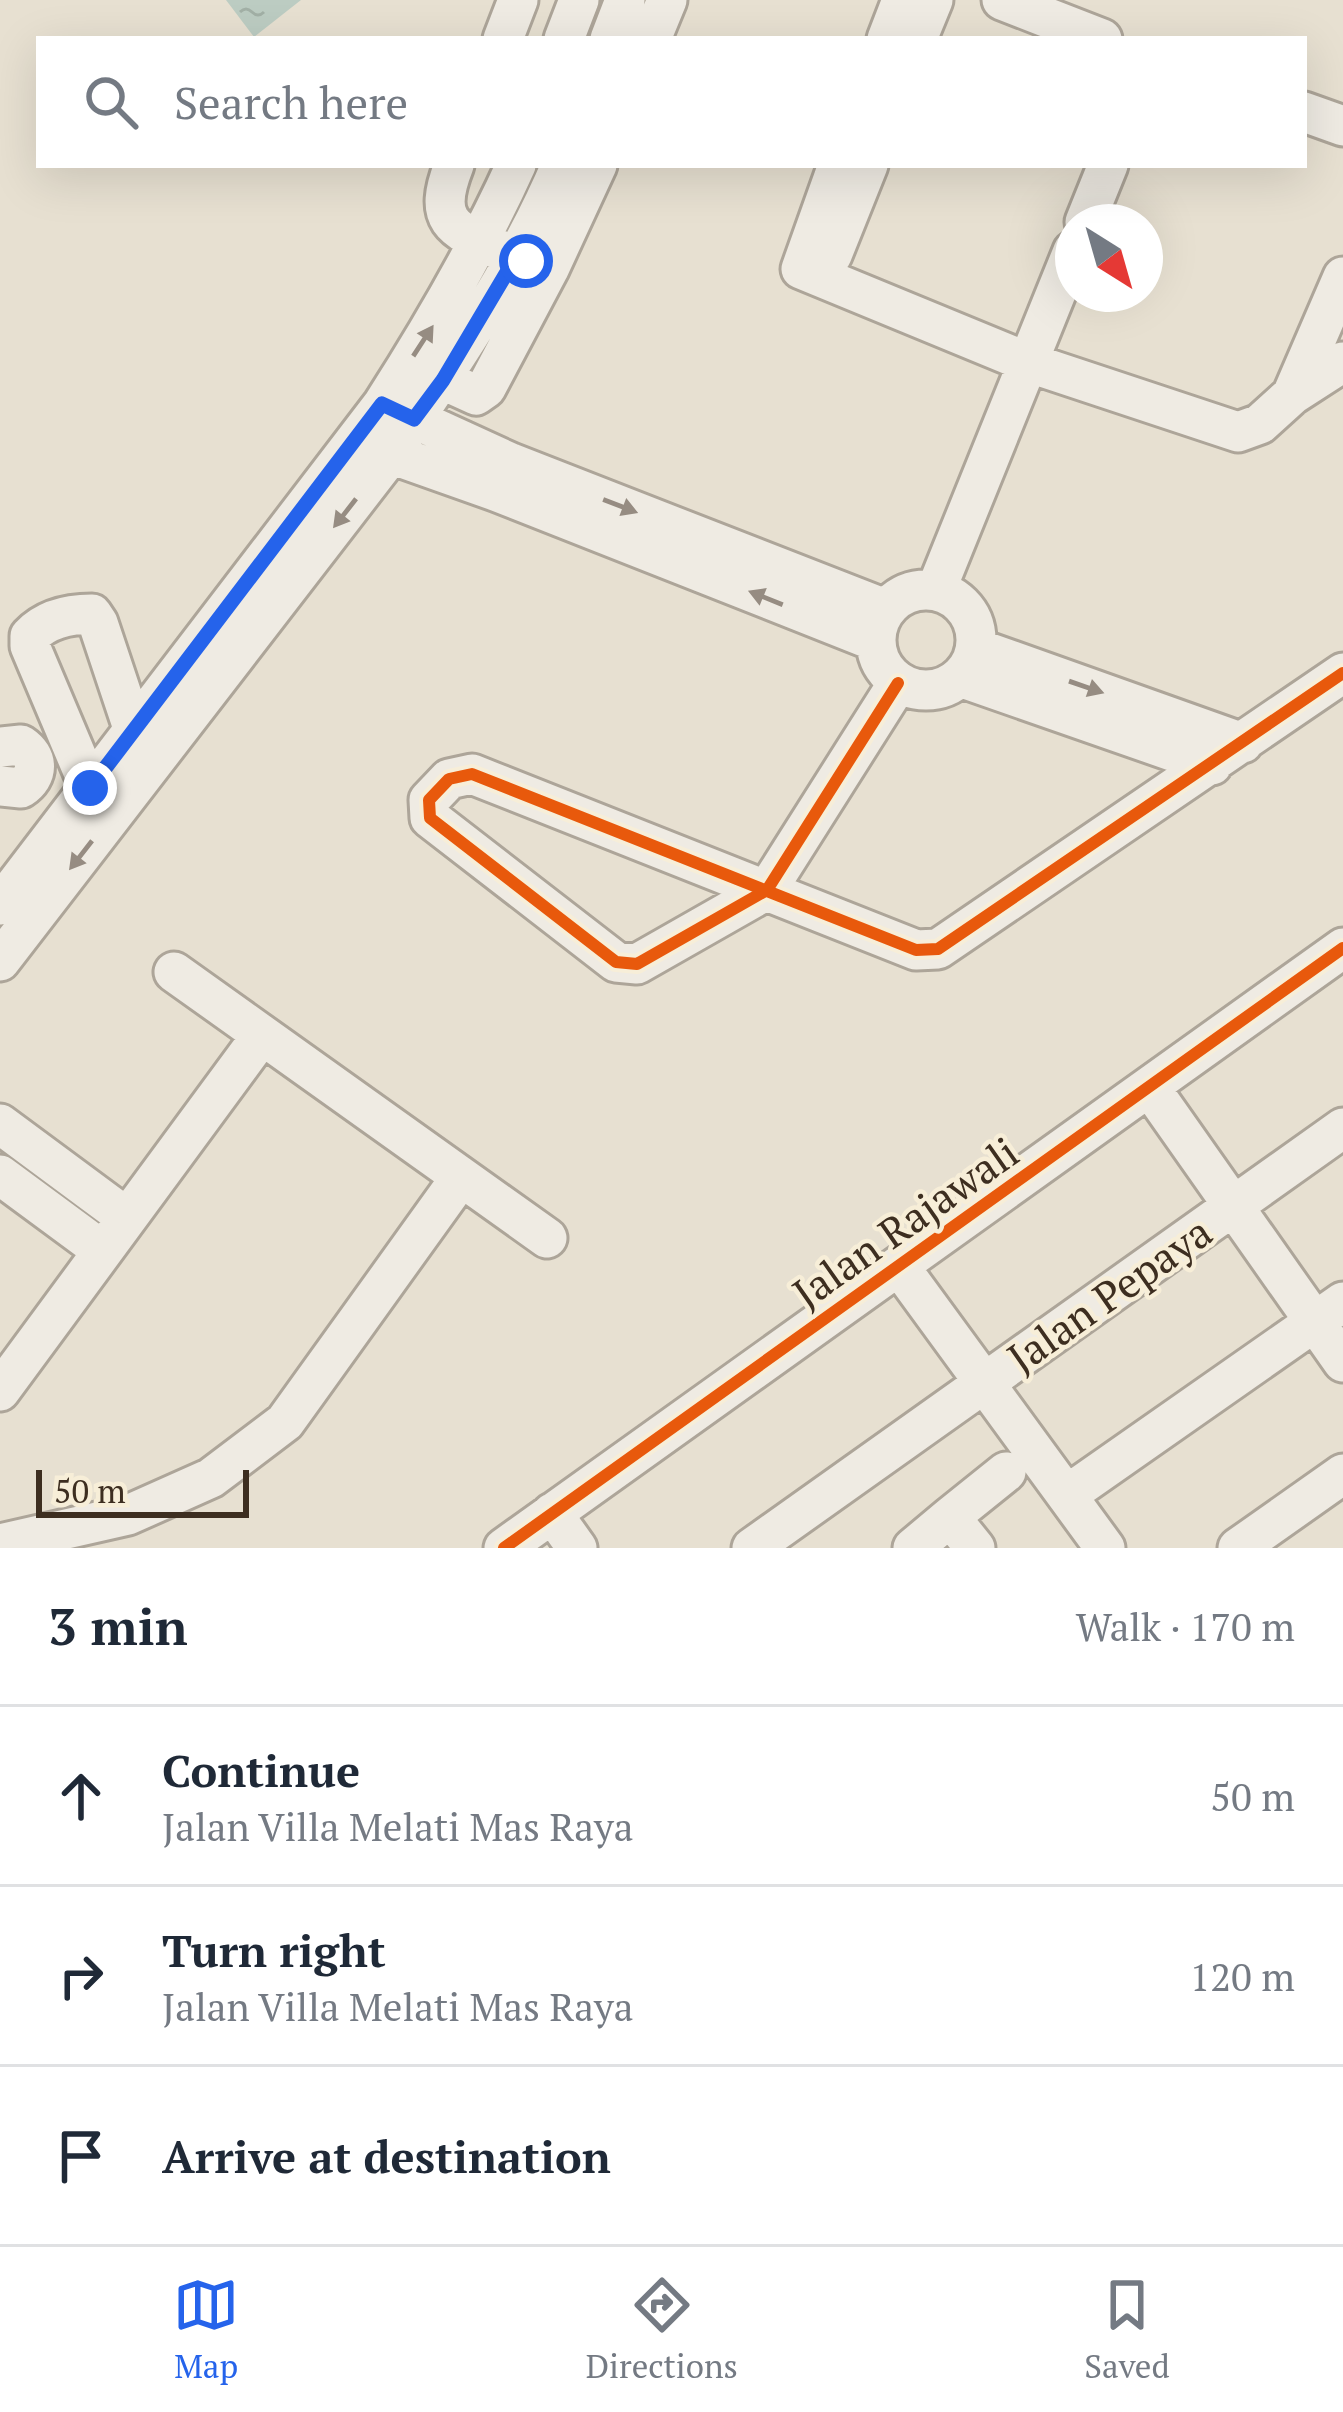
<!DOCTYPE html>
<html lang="en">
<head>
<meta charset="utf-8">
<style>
  body { margin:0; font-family:"PT Serif",serif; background:#f2f2f3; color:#1f2937 }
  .compass { position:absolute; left:1055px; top:204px; width:108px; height:108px; border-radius:50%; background:#fff; box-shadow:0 12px 48px #0002; rotate:143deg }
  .scale { position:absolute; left:36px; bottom:30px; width:213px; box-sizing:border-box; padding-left:12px; border:6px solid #3d2e20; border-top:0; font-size:33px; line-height:42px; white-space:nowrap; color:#3d2e20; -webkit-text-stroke:9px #f7eed8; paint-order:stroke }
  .stop { position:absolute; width:36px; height:36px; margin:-27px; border:9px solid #2563eb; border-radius:50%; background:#fff }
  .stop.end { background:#2563eb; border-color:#fff; box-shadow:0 3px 12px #0008 }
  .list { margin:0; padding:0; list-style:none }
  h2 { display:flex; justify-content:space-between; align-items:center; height:156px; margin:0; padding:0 48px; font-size:51px }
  h2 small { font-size:39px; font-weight:400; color:#747a83 }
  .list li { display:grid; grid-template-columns:78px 1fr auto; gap:36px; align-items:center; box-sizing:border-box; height:180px; padding:0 48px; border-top:3px solid #e0e1e3 }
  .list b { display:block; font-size:45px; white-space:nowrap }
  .list p { margin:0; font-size:39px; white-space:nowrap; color:#747a83 }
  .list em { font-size:39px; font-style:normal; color:#747a83 }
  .icon { flex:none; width:66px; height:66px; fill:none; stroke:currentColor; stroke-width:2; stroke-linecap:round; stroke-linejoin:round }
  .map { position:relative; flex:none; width:1343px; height:1548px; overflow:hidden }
  .search { position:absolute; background:#fff; box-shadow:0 12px 48px #0002; left:36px; right:36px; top:36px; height:132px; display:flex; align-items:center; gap:30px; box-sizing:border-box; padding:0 42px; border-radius:0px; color:#747a83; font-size:45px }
  .sheet { height:696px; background:#fff }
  nav { display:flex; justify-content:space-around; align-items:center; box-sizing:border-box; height:168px; border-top:3px solid #e0e1e3; background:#fff; font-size:33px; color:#747a83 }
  nav a { display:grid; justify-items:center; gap:6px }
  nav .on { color:#2563eb }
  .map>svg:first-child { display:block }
  .water { fill:url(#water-ripples) }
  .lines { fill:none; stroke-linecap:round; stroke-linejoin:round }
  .minor-casing { stroke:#ada599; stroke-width:45 }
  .minor { stroke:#efebe3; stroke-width:39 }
  .cycleway-casing { stroke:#f7eed8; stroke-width:20 }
  .cycleway { stroke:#e8590c; stroke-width:12 }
  .oneway { fill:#968c82 }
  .route { stroke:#2563eb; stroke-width:15 }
  .labels { text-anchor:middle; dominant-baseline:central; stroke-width:9; stroke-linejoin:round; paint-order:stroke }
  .street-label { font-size:42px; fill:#3d2e20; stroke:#f7eed8 }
</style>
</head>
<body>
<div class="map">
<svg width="1343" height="1548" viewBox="0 0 1343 1548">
  <defs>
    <pattern id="water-ripples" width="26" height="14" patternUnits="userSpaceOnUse" patternTransform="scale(3)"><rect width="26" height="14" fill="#bcccc2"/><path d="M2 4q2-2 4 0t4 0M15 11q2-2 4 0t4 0" fill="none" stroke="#a2b0a6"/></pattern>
  </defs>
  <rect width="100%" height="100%" fill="#e7e0d1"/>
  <path class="water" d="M 226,0 L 301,0 L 254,37 Z"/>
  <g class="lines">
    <defs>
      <path id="minor" d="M 1002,0 L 1102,39
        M 503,39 L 518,0
        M 564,39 L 579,0
        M 610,39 L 625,0
        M 651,39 L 667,0
        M 887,39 L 902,0
        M 917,39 L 933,0
        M 1304,112 L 1343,126
        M 454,165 C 431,224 454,230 505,252
        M 838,165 L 801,269 L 1027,362 L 1238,432 L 1260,424 L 1292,395 L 1343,362
        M 1085,222 L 1108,165
        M 832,255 L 868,165
        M 443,380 L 476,395 L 486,388 L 549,269 L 597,165
        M 1292,395 L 1343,277
        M 393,409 L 511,463 L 885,609
        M 369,442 L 391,454 L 498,492 L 875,641
        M876 640a50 50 0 1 1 100 0a50 50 0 1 1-100 0Z
        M 936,590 L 1073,251
        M 976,648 L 1243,743
        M 960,677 L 1212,765
        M 898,683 L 767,890 L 637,964 L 616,962 L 430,818 L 429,800 L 449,779 L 472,774 L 916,950 L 938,949 L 1343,673
        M 0,747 L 21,745 C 39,757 39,776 21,788 L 0,786
        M 90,788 L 30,646 L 30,636 C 46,619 69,614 92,614 L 98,623 L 134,731
        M 0,905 L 383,404 C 433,326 478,249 516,165
        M 0,961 L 391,454 C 453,361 517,269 561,165
        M 174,972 L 547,1238
        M 1151,1089 L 1343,1362
        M 0,1124 L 127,1218
        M 0,1175 L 103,1251
        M 899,1266 L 1105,1548
        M 0,1391 L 262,1035
        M 1067,1495 L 1343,1302
        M 552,1513 L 577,1548
        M 950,1517 L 1006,1472
        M 0,1544 L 128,1515 L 211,1478 L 285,1422 L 461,1177
        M 504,1548 L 1343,948
        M 752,1548 L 1343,1128
        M 913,1548 L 950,1517 L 975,1548
        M 1238,1548 L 1343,1474"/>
    </defs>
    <use href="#minor" class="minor-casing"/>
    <use href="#minor" class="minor"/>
    <defs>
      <path id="cycleway" d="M 898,683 L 767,890 L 637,964 L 616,962 L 430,818 L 429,800 L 449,779 L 472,774 L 916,950 L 938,949 L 1343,673
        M 504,1548 L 1343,948"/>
    </defs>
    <use href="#cycleway" class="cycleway-casing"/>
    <use href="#cycleway" class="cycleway"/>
  </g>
  <defs><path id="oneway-solid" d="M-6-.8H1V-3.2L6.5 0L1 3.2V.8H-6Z" transform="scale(3)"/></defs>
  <g class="oneway">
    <use href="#oneway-solid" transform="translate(423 341) rotate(-57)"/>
    <use href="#oneway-solid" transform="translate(620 506) rotate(21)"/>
    <use href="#oneway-solid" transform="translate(345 513) rotate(128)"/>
    <use href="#oneway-solid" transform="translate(766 598) rotate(-158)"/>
    <use href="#oneway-solid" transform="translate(1086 687) rotate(19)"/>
    <use href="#oneway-solid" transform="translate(81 855) rotate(128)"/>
  </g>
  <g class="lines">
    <path class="route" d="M 90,788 L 382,404 L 414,419 L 443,380 L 516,257 L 526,261"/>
  </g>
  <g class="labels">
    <g class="street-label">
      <text transform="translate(905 1222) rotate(-35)">Jalan Rajawali</text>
      <text transform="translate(1109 1294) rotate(-35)">Jalan Pepaya</text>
    </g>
  </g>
</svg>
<svg class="compass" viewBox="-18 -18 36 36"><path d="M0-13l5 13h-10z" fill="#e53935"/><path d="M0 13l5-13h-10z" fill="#747a83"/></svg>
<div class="scale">50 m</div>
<div class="stop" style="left:526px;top:261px"></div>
<div class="stop end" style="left:90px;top:788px"></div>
<div class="search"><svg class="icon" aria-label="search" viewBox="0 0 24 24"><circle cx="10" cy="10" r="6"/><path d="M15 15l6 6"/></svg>Search here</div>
</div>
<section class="sheet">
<h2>3 min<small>Walk · 170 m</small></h2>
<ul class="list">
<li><svg class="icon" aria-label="ahead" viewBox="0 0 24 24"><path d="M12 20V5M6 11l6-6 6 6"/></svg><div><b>Continue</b><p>Jalan Villa Melati Mas Raya</p></div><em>50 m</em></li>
<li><svg class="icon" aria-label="right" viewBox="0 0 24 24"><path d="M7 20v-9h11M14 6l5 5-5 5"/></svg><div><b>Turn right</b><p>Jalan Villa Melati Mas Raya</p></div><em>120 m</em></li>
<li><svg class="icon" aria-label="arrive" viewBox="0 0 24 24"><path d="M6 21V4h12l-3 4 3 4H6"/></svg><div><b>Arrive at destination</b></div></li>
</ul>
</section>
<nav>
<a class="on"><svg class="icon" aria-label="map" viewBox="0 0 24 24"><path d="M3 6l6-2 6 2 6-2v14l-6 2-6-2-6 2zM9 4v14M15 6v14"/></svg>Map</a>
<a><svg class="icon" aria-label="directions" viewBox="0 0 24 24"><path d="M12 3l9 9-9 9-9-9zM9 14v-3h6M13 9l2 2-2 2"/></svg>Directions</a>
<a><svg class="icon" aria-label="saved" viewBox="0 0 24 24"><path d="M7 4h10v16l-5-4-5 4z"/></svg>Saved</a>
</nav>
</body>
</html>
